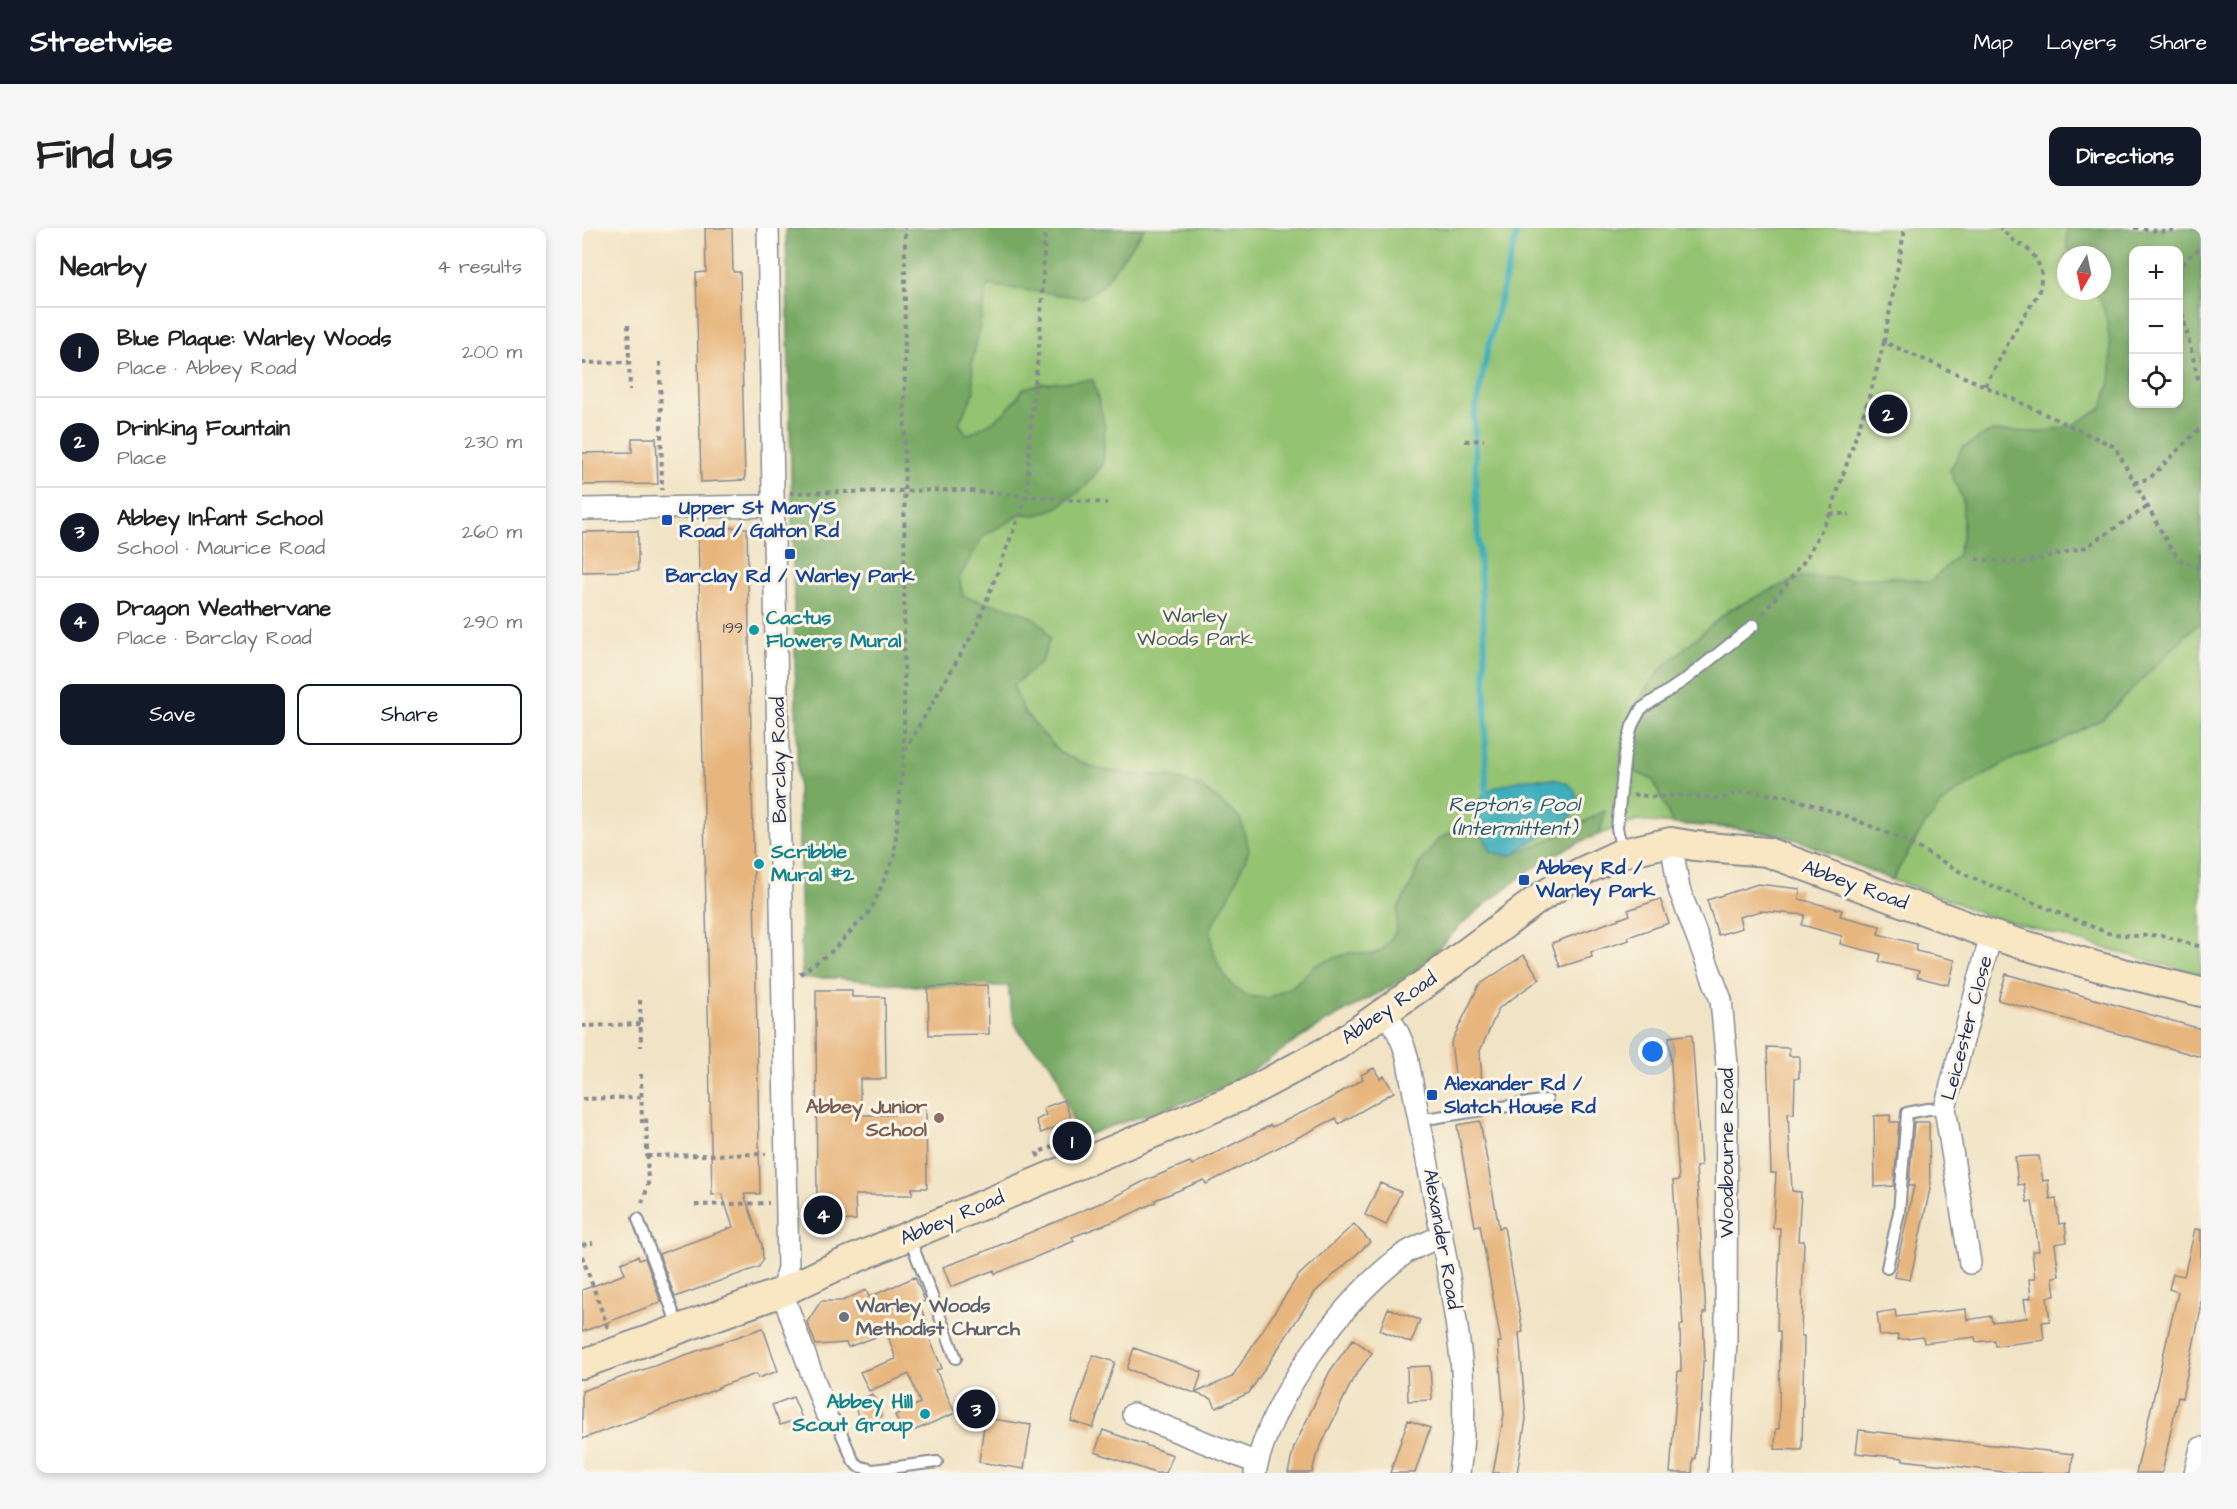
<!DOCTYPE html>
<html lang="en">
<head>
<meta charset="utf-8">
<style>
  body { margin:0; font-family:"Architects Daughter",sans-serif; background:#f6f6f6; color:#222 }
  .controls { position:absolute; right:18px; top:18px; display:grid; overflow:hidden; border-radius:12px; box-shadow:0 3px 9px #0003 }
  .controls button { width:54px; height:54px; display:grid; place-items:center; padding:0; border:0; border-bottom:2px solid #e0e0e0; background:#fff; color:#222; font:30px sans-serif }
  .compass { position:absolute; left:1475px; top:18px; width:54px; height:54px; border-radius:50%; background:#fff; box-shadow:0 3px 9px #0003; rotate:189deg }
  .you { position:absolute; left:1071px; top:824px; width:21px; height:21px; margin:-15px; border:4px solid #fff; border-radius:50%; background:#1a73e8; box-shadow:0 0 0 9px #1a73e833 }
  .badge { display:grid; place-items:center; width:39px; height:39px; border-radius:50%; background:#111827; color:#fff; font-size:20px; font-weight:700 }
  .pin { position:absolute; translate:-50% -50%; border:3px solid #fff; box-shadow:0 2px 6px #0006 }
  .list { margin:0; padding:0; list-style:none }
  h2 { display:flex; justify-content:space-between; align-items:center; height:78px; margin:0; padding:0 24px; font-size:26px }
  h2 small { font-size:20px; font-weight:400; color:#767676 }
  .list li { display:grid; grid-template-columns:39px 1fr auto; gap:18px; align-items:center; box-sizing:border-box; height:90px; padding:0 24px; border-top:2px solid #e0e0e0 }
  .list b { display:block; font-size:22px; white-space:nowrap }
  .list p { margin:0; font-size:20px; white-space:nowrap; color:#767676 }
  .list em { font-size:20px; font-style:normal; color:#767676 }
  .actions { display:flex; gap:12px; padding:18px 24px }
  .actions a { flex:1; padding:14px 0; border:2px solid #111827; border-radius:12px; text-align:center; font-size:21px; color:#111827 }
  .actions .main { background:#111827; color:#fff }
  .icon { flex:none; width:33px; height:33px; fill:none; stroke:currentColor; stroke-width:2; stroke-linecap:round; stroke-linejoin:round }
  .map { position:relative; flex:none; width:1619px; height:1245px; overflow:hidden; border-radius:12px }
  header { display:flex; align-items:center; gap:36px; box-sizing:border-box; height:84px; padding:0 30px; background:#111827; color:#fff }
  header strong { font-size:28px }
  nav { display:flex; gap:33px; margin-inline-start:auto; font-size:21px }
  .intro { display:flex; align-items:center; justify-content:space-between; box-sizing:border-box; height:144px; padding:0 36px }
  h1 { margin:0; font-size:42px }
  .button { padding:15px 27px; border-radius:12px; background:#111827; color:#fff; font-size:21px; font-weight:700 }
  main { display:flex; gap:36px; padding:0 36px }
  aside { flex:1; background:#fff; border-radius:12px; box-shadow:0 3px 9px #0003 }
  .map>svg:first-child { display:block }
  .green { fill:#94c372; stroke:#587968; stroke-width:1.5; fill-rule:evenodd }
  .forest { fill:#77a964; stroke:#496c61; stroke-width:1.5; fill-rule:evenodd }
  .water { fill:#3eaeba; stroke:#2c6e8c; stroke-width:1.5 }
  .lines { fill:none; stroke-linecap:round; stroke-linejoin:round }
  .stream { stroke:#3eaeba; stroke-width:6 }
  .building { fill:#e7b67e }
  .lane-casing { stroke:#868a92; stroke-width:14 }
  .street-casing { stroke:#868a92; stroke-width:24 }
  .secondary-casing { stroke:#868a92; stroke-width:32 }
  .path { stroke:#868a92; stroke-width:4; stroke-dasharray:4.5 4.5; stroke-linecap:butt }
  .lane { stroke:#fff; stroke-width:10 }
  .street { stroke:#fff; stroke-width:21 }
  .secondary { stroke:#f9e7c3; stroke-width:28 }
  .transit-dot { fill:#1a4fb4; stroke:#fcf5e5; stroke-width:2 }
  .culture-dot { fill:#0f9aa8; stroke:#fcf5e5; stroke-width:2 }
  .education-dot { fill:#8d6e63; stroke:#fcf5e5; stroke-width:2 }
  .worship-dot { fill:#6b7280; stroke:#fcf5e5; stroke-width:2 }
  .labels { text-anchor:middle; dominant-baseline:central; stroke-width:6; stroke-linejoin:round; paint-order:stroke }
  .number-label { font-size:16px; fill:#4e5166 }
  .transit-label { font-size:20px; font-weight:bold; fill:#164399; stroke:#fcf5e5; text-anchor:start }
  .park-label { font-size:20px; fill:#3f5b64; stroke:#fcf5e5 }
  .culture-label { font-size:20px; font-weight:bold; fill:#0d838f; stroke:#fcf5e5; text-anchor:start }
  .street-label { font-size:20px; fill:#1b2f5e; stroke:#fcf5e5 }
  .education-label { font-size:20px; font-weight:bold; fill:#785e54; stroke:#fcf5e5; text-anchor:end }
  .worship-label { font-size:20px; font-weight:bold; fill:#5b616d; stroke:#fcf5e5; text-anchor:start }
  .water-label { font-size:21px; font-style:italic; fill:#275b7e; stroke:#fcf5e5 }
</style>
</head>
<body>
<header>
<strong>Streetwise</strong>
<nav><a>Map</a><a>Layers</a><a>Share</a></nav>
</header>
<div class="intro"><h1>Find us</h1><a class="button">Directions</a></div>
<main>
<aside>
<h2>Nearby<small>4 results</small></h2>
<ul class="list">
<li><span class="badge">1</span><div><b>Blue Plaque: Warley Woods</b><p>Place · Abbey Road</p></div><em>200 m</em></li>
<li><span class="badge">2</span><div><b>Drinking Fountain</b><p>Place</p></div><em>230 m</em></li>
<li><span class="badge">3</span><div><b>Abbey Infant School</b><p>School · Maurice Road</p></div><em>260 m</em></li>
<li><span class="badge">4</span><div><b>Dragon Weathervane</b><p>Place · Barclay Road</p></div><em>290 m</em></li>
</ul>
<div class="actions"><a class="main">Save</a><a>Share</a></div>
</aside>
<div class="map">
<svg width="1619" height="1245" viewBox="0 0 1619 1245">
  <rect width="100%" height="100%" fill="#fcf5e5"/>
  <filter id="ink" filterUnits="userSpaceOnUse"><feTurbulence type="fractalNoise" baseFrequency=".0167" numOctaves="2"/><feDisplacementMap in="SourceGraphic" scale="12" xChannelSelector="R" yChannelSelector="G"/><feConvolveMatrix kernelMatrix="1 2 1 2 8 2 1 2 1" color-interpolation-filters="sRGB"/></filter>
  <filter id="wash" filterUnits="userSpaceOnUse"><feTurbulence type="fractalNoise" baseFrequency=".008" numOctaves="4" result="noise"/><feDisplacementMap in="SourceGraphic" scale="24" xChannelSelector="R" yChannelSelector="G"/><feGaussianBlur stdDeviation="1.35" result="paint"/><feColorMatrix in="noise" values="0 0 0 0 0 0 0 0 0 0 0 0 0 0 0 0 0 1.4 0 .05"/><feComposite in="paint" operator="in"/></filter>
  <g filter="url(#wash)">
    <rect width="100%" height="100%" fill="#f1e4c6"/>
    <path class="green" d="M 204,0 L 1619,0 L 1619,747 L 1400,686 L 1363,670 L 1310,652 L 1216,612 L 1159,601 L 1055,593 L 990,616 L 952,639 L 910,671 L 881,695 L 842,735 L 826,747 L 763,782 L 641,859 L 613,871 L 542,893 L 497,910 L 474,843 C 465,828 451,821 441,808 C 429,794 427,775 427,758 L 346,759 L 256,750 L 220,750 ZM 1552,22 L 1596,22 L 1596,176 L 1552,176 ZM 1484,27 L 1520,27 L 1520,63 L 1484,63 Z"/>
    <path class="forest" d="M 204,0 L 563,0 L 519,59 L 501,70 L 406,57 L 390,136 L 392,164 L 377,195 L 385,207 C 414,193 424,187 442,160 L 463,155 L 511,152 L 523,198 L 521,236 L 505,257 L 476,279 L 455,287 L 440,286 L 401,308 L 377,350 L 381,368 C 406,378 437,377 458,395 C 463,398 465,406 468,411 L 460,433 L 431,458 L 443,485 L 478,525 L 516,541 L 547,546 L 588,548 L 620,559 L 658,590 L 667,622 L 651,661 L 629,700 L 630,718 L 638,741 L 650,757 L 663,768 L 686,770 L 711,758 L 735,736 L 767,725 L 790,726 L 802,721 L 814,703 L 816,680 L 828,660 L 837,636 L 857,610 L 876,602 L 899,604 L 910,624 L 927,627 L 932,626 L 955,618 L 1023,583 L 1018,606 C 967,624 922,658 882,694 C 863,712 847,733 826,748 C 794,768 759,784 727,804 C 698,823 670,845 639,860 C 593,881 544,891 497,910 L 474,843 C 465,828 451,821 441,808 C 429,794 427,775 427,758 L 346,759 L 256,750 L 220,750 Z
      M 1485,0 L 1619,0 L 1619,397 L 1613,398 L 1522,490 L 1470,517 L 1432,530 L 1374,564 L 1355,581 L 1340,601 L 1310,652 L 1216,612 C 1176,600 1133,597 1091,596 L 1071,552 L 1053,544 L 1039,528 L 1048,489 L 1064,460 L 1084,436 L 1147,382 L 1217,349 L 1270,351 L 1311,349 L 1348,354 L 1375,328 L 1381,306 L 1381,273 L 1368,242 L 1380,220 L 1410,203 L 1461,204 L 1491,197 L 1519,181 C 1522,173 1526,163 1528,154 C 1531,131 1527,81 1513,63 L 1520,63 L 1520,27 L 1490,27 L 1485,18 ZM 1552,22 L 1596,22 L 1596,176 L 1552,176 Z"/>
    <path class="water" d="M 944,551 C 960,551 992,547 995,570 C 996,576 994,583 990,587 C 981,600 961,607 947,615 C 941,618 935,627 928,627 C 923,628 916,625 910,624 C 901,608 886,582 903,566 C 912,557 931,555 944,551 Z"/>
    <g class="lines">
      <path class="stream" d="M 904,573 L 903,419 L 895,293 L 892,189 L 906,120 L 936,0"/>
    </g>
    <g id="blocks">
      <path class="building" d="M 123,0 L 150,0 L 151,44 L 158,44 L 163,252 L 119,254 L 114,45 L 124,44 Z
        M 50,210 L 74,210 L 76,256 L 0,257 L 0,225 L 50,224 Z
        M 116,300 L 165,300 L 178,966 L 162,966 L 180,1017 L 181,1032 L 177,1039 L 93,1069 L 77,1026 L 151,999 L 140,966 L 130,967 Z
        M 56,303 L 56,343 L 0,344 L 0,304 Z
        M 1176,656 L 1218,661 L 1217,671 L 1260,682 L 1258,688 L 1298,698 L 1296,706 L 1335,716 L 1334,723 L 1373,732 L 1367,757 L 1335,749 L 1337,743 L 1297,734 L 1299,726 L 1258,716 L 1260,708 L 1220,697 L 1223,687 L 1179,683 L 1157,689 L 1160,700 L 1136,707 L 1125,672 Z
        M 1078,671 L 1087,695 L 1046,709 L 1047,712 L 1009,724 L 1010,729 L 978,739 L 970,715 L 1048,687 L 1046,682 Z
        M 942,727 L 958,751 L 917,780 L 898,823 L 900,859 L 875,862 L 869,815 L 897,757 Z
        M 1424,746 L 1619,801 L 1619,829 L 1416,772 Z
        M 406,757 L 407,806 L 347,807 L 346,759 Z
        M 234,762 L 270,762 L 270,769 L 303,769 L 304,851 L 278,851 L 278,887 L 311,887 L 311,879 L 344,879 L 345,960 L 330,960 L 330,967 L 273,967 L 274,992 L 235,993 Z
        M 1110,806 L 1119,938 L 1114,939 L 1124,1085 L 1121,1085 L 1123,1133 L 1121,1133 L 1119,1184 L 1117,1183 L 1113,1231 L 1111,1231 L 1110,1245 L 1088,1245 L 1096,1143 L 1099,1143 L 1098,1097 L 1101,1097 L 1091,953 L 1097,952 L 1087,809 Z
        M 1185,819 L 1207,820 L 1207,828 L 1217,828 L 1217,850 L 1213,850 L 1212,886 L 1206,885 L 1210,963 L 1219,964 L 1216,1013 L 1222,1013 L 1219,1108 L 1222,1108 L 1220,1222 L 1193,1221 L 1194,1201 L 1197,1201 L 1198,1103 L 1195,1103 L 1198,1000 L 1191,1000 L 1194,945 L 1189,945 Z
        M 792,840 L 798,851 L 802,848 L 812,864 L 757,896 L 754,890 L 624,956 L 622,952 L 573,972 L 574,974 L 538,991 L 490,1009 L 492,1013 L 413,1046 L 412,1042 L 369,1059 L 361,1039 L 399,1025 L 528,971 L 562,953 L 608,934 L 610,937 L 689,897 L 690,899 L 744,873 L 781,851 L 779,847 Z
        M 482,872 L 490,893 L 459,905 L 454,892 L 464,887 L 461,880 Z
        M 1308,887 L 1308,894 L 1317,894 L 1312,958 L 1293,959 L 1292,888 Z
        M 898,893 L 917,1000 L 922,999 L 941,1104 L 937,1105 L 944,1191 L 935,1245 L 911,1245 L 922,1186 L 916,1114 L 919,1114 L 898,997 L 893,998 L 875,897 Z
        M 1332,894 L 1347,894 L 1348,961 L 1328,1052 L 1312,1049 L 1332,958 L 1327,958 Z
        M 1457,928 L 1461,953 L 1466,952 L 1468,971 L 1474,970 L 1477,996 L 1483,995 L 1485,1014 L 1473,1016 L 1477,1048 L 1471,1049 L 1473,1068 L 1465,1069 L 1468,1093 L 1460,1094 L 1462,1112 L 1413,1118 L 1412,1112 L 1394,1114 L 1393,1109 L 1342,1115 L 1341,1109 L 1316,1112 L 1316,1107 L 1298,1108 L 1295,1085 L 1313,1082 L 1314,1089 L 1384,1081 L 1385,1092 L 1409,1088 L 1410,1094 L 1445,1090 L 1442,1071 L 1449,1070 L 1447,1051 L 1453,1051 L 1450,1023 L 1457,1023 L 1450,973 L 1445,974 L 1442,956 L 1436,957 L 1433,929 Z
        M 798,955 L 819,964 L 804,997 L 783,987 Z
        M 772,996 L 788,1014 L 733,1064 L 667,1165 L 634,1180 L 630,1171 L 613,1165 L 650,1149 L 716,1048 Z
        M 1613,1001 L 1619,1002 L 1619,1081 L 1600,1170 L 1596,1169 L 1580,1245 L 1554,1245 L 1596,1064 L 1587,1061 L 1591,1046 L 1602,1048 Z
        M 56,1028 L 57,1032 L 63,1030 L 79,1074 L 0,1104 L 0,1062 L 43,1046 L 39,1035 Z
        M 333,1049 L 343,1073 L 337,1076 L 347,1098 L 343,1100 L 360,1140 L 354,1142 L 373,1185 L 322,1207 L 313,1187 L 338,1175 L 327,1146 L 287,1163 L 278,1144 L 314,1131 L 305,1105 L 266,1119 L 264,1115 L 234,1117 L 225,1094 L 239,1073 L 260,1073 L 284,1062 L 287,1069 Z
        M 806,1080 L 838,1092 L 829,1115 L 798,1102 Z
        M 181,1100 L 196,1143 L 176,1150 L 174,1146 L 136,1159 L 137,1160 L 112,1170 L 0,1211 L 0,1163 Z
        M 771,1111 L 790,1125 L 771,1151 L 734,1228 L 730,1245 L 706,1245 L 712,1219 L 748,1143 Z
        M 552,1120 L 620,1144 L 613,1165 L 545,1141 Z
        M 511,1127 L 533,1134 L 511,1200 L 489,1193 Z
        M 848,1138 L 850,1172 L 826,1173 L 825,1139 Z
        M 290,1166 L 300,1188 L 280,1197 L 271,1175 Z
        M 211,1169 L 220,1190 L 198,1197 L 190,1177 Z
        M 403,1190 L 449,1197 L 442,1241 L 397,1234 Z
        M 826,1192 L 848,1200 L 833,1245 L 808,1245 Z
        M 521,1202 L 591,1227 L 584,1245 L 573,1245 L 513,1224 Z
        M 1277,1202 L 1491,1226 L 1489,1245 L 1430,1245 L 1321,1232 L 1321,1230 L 1274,1225 Z"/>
    </g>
  </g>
  <g filter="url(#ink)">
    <use href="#blocks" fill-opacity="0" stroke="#868a92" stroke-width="1.5"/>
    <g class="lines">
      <defs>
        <path id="lane" d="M 1040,624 L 1035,600 L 1043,526 L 1050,498 L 1059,481 L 1104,451 L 1172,397
          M 837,892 L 965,872
          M 56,991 L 97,1100
          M 327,1009 L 374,1130
          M 1305,1040 L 1317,984 L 1325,885 L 1346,881 L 1363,880
          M 244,1185 L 254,1193 L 271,1232 L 276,1238 L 291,1242 L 355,1234"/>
        <path id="street" d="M 186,0 L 206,1040 L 200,1064 L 244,1185
          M 0,281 L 191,278
          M 1089,614 L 1097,661 L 1139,772 L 1145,837 L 1144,1112 L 1137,1245
          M 803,784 C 814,798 820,811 825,828 C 837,894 851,960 863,1026 C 876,1102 889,1168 877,1245
          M 1388,1035 L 1363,880 L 1409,707
          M 551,1186 L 675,1235
          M 673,1245 C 689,1169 760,1072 822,1026 C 833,1019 847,1014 859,1008
          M 1613,1245 L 1619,1220"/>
        <path id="secondary" d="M 0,1136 L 200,1064 L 255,1038 L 662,867 L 754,818 L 848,752 L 956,671 L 997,645 L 1040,625 L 1089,614 L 1113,618 L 1185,624 L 1409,707 L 1517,739 L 1619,764"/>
      </defs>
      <use href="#lane" class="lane-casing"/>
      <use href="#street" class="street-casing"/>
      <use href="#secondary" class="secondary-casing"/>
      <path class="path" d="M 1552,0 L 1586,4 L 1594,0
        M 1596,44 L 1607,29 L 1619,20
        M 1596,68 L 1616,150 L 1619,155
        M 46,97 L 48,162
        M 1302,114 L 1323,0
        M 78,134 L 80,262
        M 0,135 L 47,134
        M 1403,158 L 1430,108 L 1457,64 L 1460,47 L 1455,32 L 1447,22 L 1431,12 L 1418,0
        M 883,213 L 902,212
        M 1552,255 L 1568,250 L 1619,199
        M 208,265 L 377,262 L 525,275
        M 1248,286 L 1267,286
        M 1394,331 L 1440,335 L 1504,319 L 1565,279
        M 1181,386 L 1223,332 L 1248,286 L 1289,163 L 1302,114 L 1403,158 L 1533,219 L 1589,321 L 1601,334 L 1619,339
        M 322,523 L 323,0
        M 1051,567 L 1076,569 L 1101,567 L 1138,571 L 1162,563 L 1204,568 L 1264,588 L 1322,612 L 1386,648 L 1526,705 L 1550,708 L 1579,707 L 1619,719
        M 218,746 L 249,724 L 289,682 L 312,629 L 322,524 L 394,400 L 445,267 L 448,202 L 458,109 L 463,0
        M 58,772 L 59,819
        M 0,798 L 58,796
        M 59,846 L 60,895
        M 0,871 L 60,869
        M 65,928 L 184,926
        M 457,929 L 455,925 L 492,909 L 490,901
        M 60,975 L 66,958 L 64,886
        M 113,977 L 187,975
        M 0,1017 L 11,1015
        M 0,1028 L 27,1103"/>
      <use href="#lane" class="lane"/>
      <use href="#street" class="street"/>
      <use href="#secondary" class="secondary"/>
    </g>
  </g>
  <g class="transit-dot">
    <rect x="79" y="286" width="12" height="12" rx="3"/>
    <rect x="202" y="320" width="12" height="12" rx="3"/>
    <rect x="936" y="646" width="12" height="12" rx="3"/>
    <rect x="844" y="861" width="12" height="12" rx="3"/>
  </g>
  <g class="culture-dot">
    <circle cx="172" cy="402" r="6"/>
    <circle cx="177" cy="636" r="6"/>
    <circle cx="343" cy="1186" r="6"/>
  </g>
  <circle class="education-dot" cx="357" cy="890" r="6"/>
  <circle class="worship-dot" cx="262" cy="1089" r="6"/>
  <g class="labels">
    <g class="number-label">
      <text x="151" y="400">199</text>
    </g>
    <g class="transit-label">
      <text x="97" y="280">Upper St Mary'S<tspan x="97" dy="23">Road / Galton Rd</tspan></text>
      <text x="208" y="348" text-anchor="middle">Barclay Rd / Warley Park</text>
      <text x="954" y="640">Abbey Rd /<tspan x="954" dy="23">Warley Park</tspan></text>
      <text x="862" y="856">Alexander Rd /<tspan x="862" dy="23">Slatch House Rd</tspan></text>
    </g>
    <g class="park-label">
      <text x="613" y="388">Warley<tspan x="613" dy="23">Woods Park</tspan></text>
    </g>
    <g class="culture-label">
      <text x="184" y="390">Cactus<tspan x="184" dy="23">Flowers Mural</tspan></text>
      <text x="189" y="624">Scribble<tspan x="189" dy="23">Mural #2</tspan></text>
      <text x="331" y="1174" text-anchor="end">Abbey Hill<tspan x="331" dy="23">Scout Group</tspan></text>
    </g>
    <g class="street-label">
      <text transform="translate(197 532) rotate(-91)">Barclay Road</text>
      <text transform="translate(1273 657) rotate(20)">Abbey Road</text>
      <text transform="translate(807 780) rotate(-35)">Abbey Road</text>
      <text transform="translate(1385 800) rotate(-75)">Leicester Close</text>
      <text transform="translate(1145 925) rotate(-90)">Woodbourne Road</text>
      <text transform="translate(370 990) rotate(-23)">Abbey Road</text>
      <text transform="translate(860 1011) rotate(80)">Alexander Road</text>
    </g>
    <g class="education-label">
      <text x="345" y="879">Abbey Junior<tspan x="345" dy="23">School</tspan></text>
    </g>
    <g class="worship-label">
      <text x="274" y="1078">Warley Woods<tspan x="274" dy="23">Methodist Church</tspan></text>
    </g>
    <g class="water-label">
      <text x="932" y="576">Repton's Pool<tspan x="932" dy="24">(Intermittent)</tspan></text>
    </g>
  </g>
</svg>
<div class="controls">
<button>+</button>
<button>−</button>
<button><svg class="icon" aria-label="locate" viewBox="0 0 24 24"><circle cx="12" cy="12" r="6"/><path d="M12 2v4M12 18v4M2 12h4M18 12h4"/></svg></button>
</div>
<svg class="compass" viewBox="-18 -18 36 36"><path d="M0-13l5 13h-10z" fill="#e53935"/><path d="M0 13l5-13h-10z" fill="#767676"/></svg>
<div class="you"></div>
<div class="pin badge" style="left:490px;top:913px">1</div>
<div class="pin badge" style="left:1306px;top:186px">2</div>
<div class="pin badge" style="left:394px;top:1181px">3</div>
<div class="pin badge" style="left:241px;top:987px">4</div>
</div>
</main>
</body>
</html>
